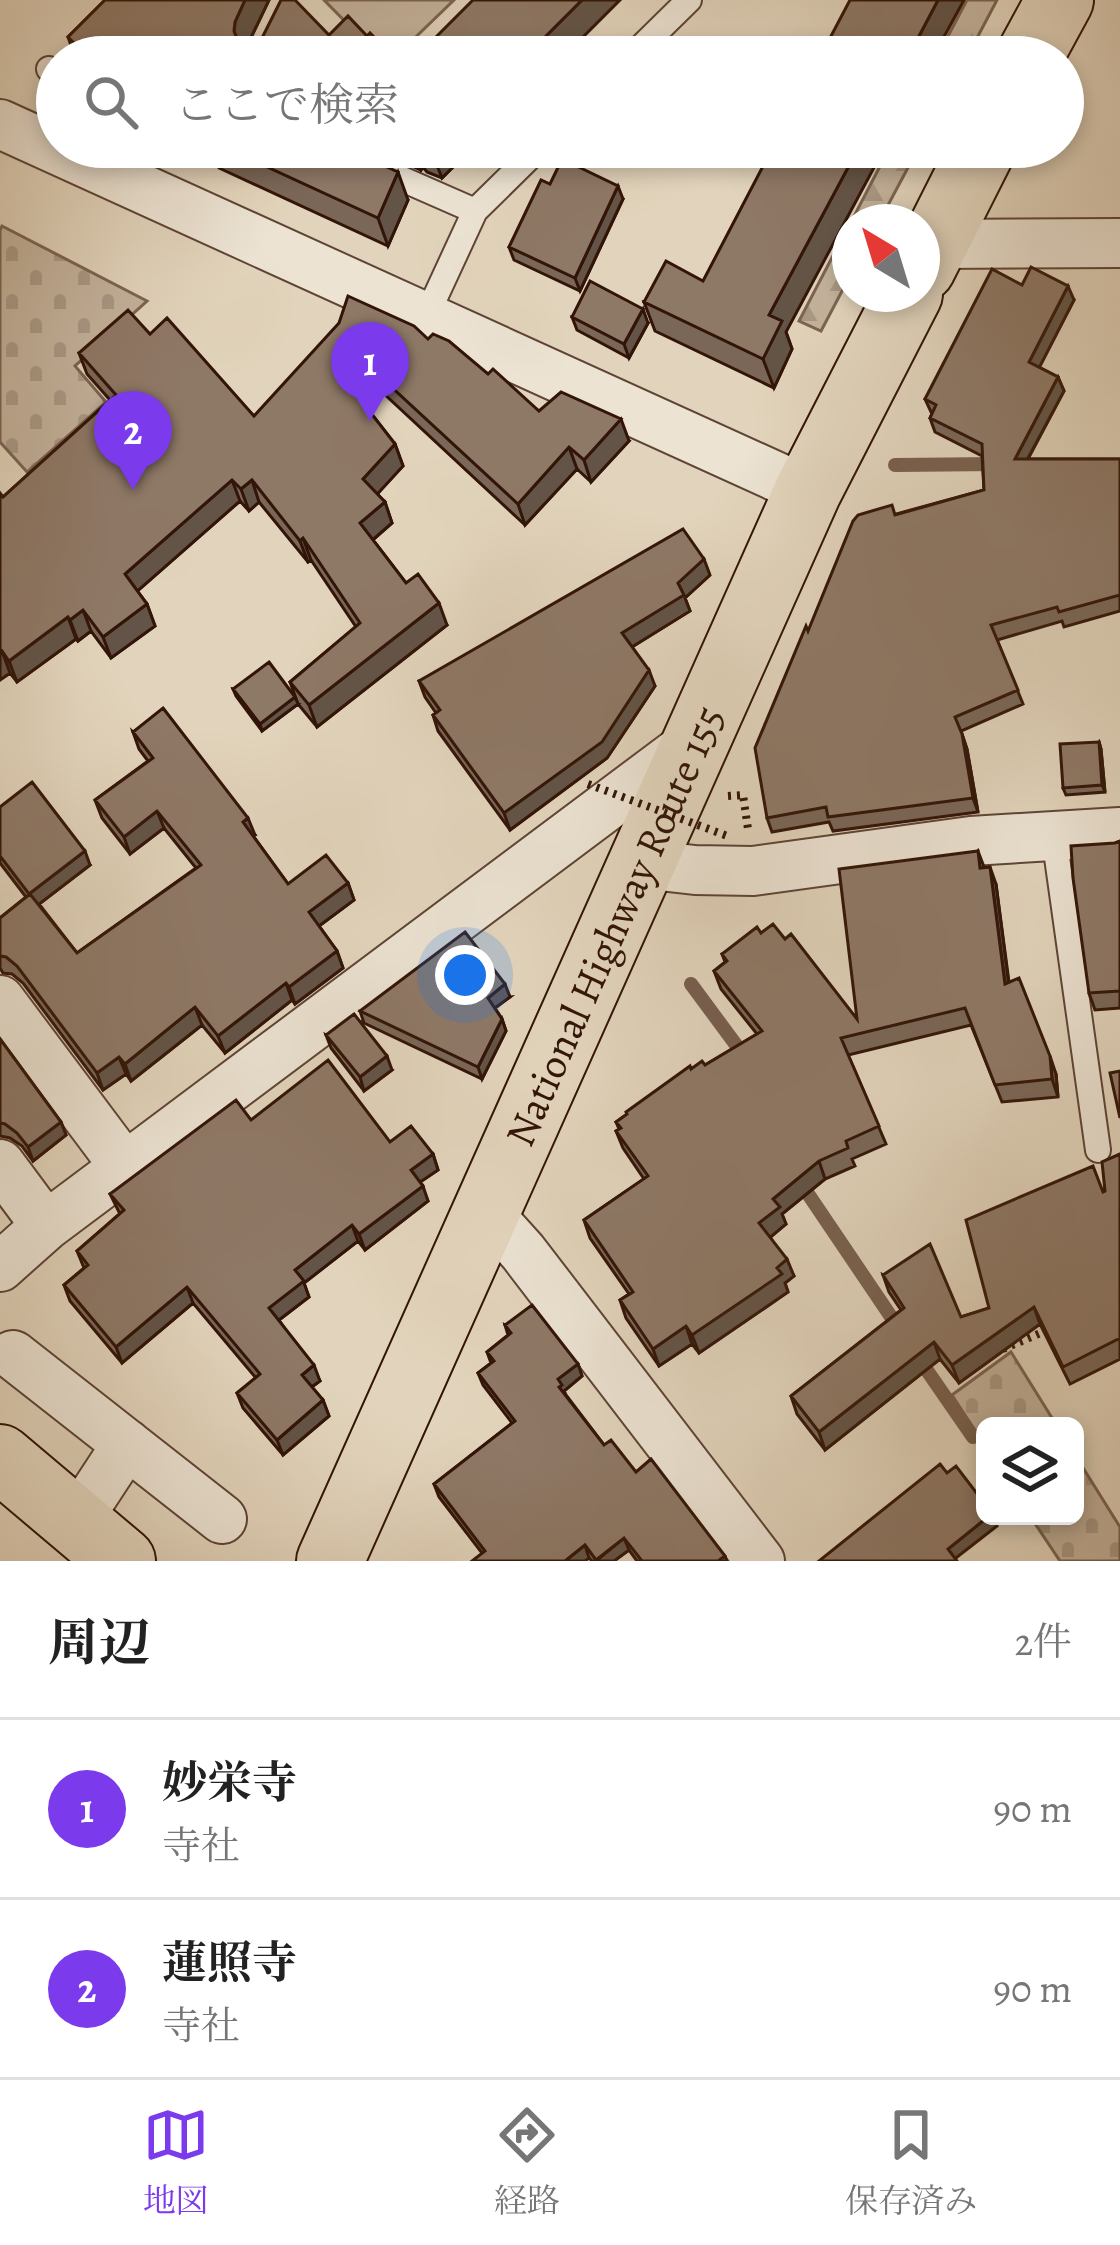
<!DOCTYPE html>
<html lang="ja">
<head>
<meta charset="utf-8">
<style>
  body { margin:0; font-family:Alegreya,"Noto Serif JP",serif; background:#f2f2f2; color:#222 }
  .controls { position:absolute; right:36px; bottom:36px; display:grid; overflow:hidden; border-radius:18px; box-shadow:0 6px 18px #0003 }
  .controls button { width:108px; height:108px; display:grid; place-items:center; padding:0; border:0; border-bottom:3px solid #e0e0e0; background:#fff; color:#222; font:60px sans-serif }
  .compass { position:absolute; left:832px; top:204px; width:108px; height:108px; border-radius:50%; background:#fff; box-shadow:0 6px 18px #0003; rotate:322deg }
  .you { position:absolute; left:465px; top:975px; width:42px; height:42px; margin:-30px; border:9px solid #fff; border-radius:50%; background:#1a73e8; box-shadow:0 0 0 18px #1a73e833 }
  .badge { display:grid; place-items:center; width:78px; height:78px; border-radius:50%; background:#7c3aed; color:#fff; font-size:39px; font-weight:700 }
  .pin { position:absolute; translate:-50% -99px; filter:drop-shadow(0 3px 6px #0008) }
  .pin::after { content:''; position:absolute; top:63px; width:42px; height:36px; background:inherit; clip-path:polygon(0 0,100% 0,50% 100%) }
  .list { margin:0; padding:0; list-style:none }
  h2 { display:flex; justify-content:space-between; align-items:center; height:156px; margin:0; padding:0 48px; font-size:51px }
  h2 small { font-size:39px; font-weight:400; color:#767676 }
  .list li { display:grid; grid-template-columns:78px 1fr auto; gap:36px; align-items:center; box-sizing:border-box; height:180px; padding:0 48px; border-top:3px solid #e0e0e0 }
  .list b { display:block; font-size:45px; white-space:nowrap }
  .list p { margin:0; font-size:39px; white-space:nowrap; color:#767676 }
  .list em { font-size:39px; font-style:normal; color:#767676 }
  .icon { flex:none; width:66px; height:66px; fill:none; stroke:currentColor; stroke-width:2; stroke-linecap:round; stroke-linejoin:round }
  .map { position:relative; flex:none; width:1120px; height:1561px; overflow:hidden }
  .search { position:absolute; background:#fff; box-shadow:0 6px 18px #0003; left:36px; right:36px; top:36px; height:132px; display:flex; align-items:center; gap:30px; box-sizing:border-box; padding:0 42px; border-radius:66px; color:#767676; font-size:45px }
  .sheet { height:516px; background:#fff }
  nav { display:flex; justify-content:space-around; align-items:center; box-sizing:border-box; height:168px; border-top:3px solid #e0e0e0; background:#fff; font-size:33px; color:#767676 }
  nav a { display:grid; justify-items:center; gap:6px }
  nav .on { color:#7c3aed }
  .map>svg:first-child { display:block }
  .forest { fill:url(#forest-firs); stroke:#7b6452; stroke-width:3 }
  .cemetery { fill:url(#cemetery-stones); stroke:#7b6452; stroke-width:3 }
  .park { fill:#c4b39d; stroke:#7b6452; stroke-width:3 }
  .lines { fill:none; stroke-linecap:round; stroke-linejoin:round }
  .stream { stroke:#78604f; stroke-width:14 }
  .lane-casing { stroke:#5e4435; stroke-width:28 }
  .street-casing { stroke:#5e4435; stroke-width:52 }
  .highway-casing { stroke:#321408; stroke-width:70 }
  .path { stroke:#321408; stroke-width:8; stroke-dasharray:3 6; stroke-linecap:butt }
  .lane { stroke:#ece3d3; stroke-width:24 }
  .street { stroke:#ece3d3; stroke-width:48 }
  .highway { stroke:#e2d4bc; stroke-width:66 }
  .path-bridge { stroke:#321408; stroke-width:8; stroke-dasharray:3 6; stroke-linecap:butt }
  .wall { fill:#7a6758; stroke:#321408; stroke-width:3 }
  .shaded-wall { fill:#635447; stroke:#321408; stroke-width:3 }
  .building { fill:#8e7866; stroke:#321408; stroke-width:3 }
  .labels { text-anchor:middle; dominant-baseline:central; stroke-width:10; stroke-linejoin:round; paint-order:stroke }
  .street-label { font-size:42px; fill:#321408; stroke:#ece3d3 }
</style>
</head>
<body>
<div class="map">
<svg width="1120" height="1561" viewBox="0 0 1120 1561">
  <defs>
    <pattern id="forest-firs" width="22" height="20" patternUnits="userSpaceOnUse" patternTransform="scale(3)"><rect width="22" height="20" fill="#c4b39d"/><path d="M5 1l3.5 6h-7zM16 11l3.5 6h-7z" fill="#a99986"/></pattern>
    <pattern id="cemetery-stones" width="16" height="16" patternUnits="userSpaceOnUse" patternTransform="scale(3)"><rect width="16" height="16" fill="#c4b39d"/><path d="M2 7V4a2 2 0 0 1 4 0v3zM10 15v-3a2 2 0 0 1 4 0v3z" fill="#a99986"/></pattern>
  </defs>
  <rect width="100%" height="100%" fill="#e2d4bc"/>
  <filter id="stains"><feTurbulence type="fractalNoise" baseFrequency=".00167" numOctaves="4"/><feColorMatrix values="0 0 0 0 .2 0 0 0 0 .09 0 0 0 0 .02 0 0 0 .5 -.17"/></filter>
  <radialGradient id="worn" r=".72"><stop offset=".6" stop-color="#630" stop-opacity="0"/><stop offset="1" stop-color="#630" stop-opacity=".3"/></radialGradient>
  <path class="forest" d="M 967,0 L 997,0 L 967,57 L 937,57 Z
    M 890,147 L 919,147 L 879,222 L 851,222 Z
    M 850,223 L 850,276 L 821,331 L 799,321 Z"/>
  <path class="cemetery" d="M 2,226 L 147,301 L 75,366 L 106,402 L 27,472 L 0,442 L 0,230 Z
    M 1011,1352 L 1057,1426 L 985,1426 L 985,1446 L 952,1395 Z
    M 1075,1455 L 1120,1527 L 1120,1561 L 1060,1561 L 1030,1516 L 1075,1516 Z"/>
  <path class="park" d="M 324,0 L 454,0 L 395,57 L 380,57 Z"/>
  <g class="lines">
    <path class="stream" d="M 895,465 L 998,464
      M 691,984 L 745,1057
      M 800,1182 L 902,1333
      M 917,1356 L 973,1437"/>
    <defs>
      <path id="lane" d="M 631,57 L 689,0
        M 49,69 L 57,77
        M 329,147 L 475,211
        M 426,317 L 475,211 L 540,147
        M 1054,836 L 1098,1150"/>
      <path id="street" d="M 0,124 L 808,491
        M 934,244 L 1120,243
        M 642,864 L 695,870 L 753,871 L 971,841 L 1120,832
        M 0,1000 L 125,1167
        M 0,1164 L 46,1226
        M 486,1211 L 523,1252 L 760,1561
        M 0,1267 L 46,1226 L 694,741
        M 13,1355 L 222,1519
        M 87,1505 L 127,1444"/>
      <g id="highway">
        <path d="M 1029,57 L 1060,0"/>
        <path d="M 922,268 L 983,147"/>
        <path d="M 0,1458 L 122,1561"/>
        <path id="s1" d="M 330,1561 L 808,491 L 909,294"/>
      </g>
    </defs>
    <use href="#lane" class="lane-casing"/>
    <use href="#street" class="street-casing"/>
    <use href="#highway" class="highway-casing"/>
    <path class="path" d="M 728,796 L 743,795 L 748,829
      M 1003,1349 L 1050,1329"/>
    <use href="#lane" class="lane"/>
    <use href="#street" class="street"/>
    <use href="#highway" class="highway"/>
    <path class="path-bridge" d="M 588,784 L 730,837"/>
  </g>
  <path class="wall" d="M 105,0 L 269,0 L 248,44 L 329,35 L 367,36 L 393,57 L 75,57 L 68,37 Z
    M 212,147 L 342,147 L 408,200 L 388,246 L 219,168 Z
    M 370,147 L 473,147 L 442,178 L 427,172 L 423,167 L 421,170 Z
    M 550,184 L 623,199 L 580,291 L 514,260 L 509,247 Z
    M 1022,285 L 1074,300 L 1039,367 L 1058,377 L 1064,391 L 1028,459 L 1120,459 L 1120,611 L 1064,627 L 1062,621 L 997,640 L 1023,704 L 961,731 L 967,749 L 978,812 L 833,831 L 829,822 L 772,832 L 767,818 L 808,631 L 896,514 L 984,490 L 982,456 L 935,432 L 930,418 L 932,414 L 925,399 Z
    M 644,302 L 786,332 L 792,349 L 774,388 L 655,331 Z
    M 572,317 L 648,323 L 629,358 L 577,330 Z
    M 150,334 L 254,416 L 428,339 L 488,374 L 539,411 L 629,441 L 591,482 L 577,469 L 525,525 L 382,392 L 366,407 L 395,444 L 403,466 L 377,494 L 385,502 L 392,523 L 373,540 L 406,583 L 447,625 L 317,727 L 298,704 L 290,682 L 356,627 L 311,560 L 308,562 L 259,502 L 249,511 L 240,501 L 137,591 L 147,604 L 155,626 L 111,658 L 91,631 L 78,641 L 76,639 L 17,682 L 10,673 L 0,680 L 3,497 L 110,400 L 87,374 L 79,353 Z
    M 710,575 L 685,598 L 690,611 L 632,647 L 655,686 L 607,758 L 510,830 L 438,731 L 433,715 L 436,713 L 425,697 L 419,681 Z
    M 233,689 L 298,704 L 262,731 L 236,696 Z
    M 133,732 L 255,835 L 253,836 L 288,884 L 348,883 L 354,900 L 319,926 L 337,951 L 343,968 L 295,1004 L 292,1000 L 225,1053 L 202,1025 L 131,1081 L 126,1074 L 103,1090 L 23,983 L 12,974 L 3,973 L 0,968 L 0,918 L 26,897 L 0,863 L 0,807 L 90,865 L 39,904 L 77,953 L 196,868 L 164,828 L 130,854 L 102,818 L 95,800 L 148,761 L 139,749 Z
    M 1099,742 L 1101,749 L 1105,792 L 1066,795 L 1063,788 Z
    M 1120,841 L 1120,1008 L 1095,1010 L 1089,993 L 1115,843 Z
    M 978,851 L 984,867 L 996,884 L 1009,982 L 1056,1074 L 1058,1097 L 1002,1102 L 971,1025 L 848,1055 L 886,1144 L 852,1159 L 855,1166 L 825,1179 L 782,1214 L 786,1224 L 770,1237 L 794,1276 L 785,1283 L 788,1292 L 699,1353 L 692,1344 L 659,1366 L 626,1318 L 620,1300 L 629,1294 L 590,1238 L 584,1220 L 644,1179 L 623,1148 L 616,1131 L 619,1129 L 616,1122 L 691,1069 L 705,1065 L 757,1034 L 721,989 L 714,971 L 725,962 L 722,954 L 761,933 L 785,939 L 857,1019 Z
    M 510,997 L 495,1008 L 502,1019 L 506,1031 L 482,1079 L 364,1023 L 360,1011 Z
    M 326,1035 L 392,1070 L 364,1091 L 331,1048 Z
    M 0,1039 L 61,1122 L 66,1135 L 33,1161 L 22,1146 L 10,1138 L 0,1136 Z
    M 251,1120 L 390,1142 L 433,1154 L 438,1170 L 420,1182 L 428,1201 L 365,1250 L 358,1241 L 304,1283 L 309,1297 L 279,1320 L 320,1381 L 312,1387 L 323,1400 L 329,1416 L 283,1455 L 243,1408 L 237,1393 L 256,1378 L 193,1303 L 122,1363 L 70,1301 L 64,1285 L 84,1268 L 77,1251 L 120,1214 L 110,1194 Z
    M 1120,1154 L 1120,1359 L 1070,1384 L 1040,1324 L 959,1383 L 940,1359 L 825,1450 L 797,1414 L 791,1396 L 901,1310 L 889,1292 L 883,1275 L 961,1317 L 989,1308 L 1105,1191 Z
    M 505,1325 L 578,1364 L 582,1376 L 564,1391 L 566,1395 L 604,1445 L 636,1472 L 725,1556 L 727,1561 L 637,1561 L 629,1550 L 614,1561 L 592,1561 L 589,1558 L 482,1553 L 439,1497 L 434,1484 L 512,1423 L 483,1385 L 478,1373 L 491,1363 L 487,1352 L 508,1335 Z"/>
  <path class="shaded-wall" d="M 245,0 L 269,0 L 245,50 L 244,57 L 234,31 L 235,22 Z
    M 582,0 L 620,0 L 563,57 L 525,57 Z
    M 938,0 L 964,0 L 933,57 L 908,57 Z
    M 413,147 L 416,147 L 423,167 L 421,170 Z
    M 435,147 L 473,147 L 442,178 L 431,150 Z
    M 859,147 L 885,147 L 786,332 L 792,349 L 774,388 L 763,359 L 769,315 Z
    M 398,172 L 408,200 L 388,246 L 378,218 Z
    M 618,186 L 623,199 L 580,291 L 575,278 Z
    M 1068,286 L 1074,300 L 1035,376 L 1029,362 Z
    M 643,309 L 648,323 L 629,358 L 624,344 Z
    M 374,371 L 382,392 L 361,412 L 353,390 Z
    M 1058,377 L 1064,391 L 1020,473 L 1015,459 Z
    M 621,419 L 629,441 L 591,482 L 584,460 Z
    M 395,444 L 403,466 L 371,501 L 363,479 Z
    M 569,447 L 577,469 L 525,525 L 518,504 Z
    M 232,480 L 240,501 L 133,595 L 125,574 Z
    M 252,480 L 259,502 L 249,511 L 241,489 Z
    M 385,502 L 392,523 L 368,544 L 360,523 Z
    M 303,538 L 311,560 L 308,562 L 300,541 Z
    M 704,559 L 710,575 L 685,598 L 690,611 L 627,650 L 622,633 Z
    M 439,603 L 447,625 L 317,727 L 309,705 Z
    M 147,604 L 155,626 L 111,658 L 103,637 Z
    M 83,610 L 91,631 L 78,641 L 70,620 Z
    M 68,617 L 76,639 L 17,682 L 9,661 Z
    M 2,651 L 10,673 L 0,680 L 0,653 Z
    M 649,670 L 655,686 L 607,758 L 510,830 L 504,813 Z
    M 295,697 L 298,704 L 262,731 L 260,724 Z
    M 962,734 L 967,749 L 978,812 L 973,798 Z
    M 1099,742 L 1101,749 L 1105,792 L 1102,785 Z
    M 157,811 L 164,828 L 130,854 L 124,837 Z
    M 248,818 L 255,835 L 249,839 L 243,822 Z
    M 85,851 L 90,865 L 34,908 L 29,894 Z
    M 990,867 L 996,884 L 1011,1002 L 1005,984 Z
    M 348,883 L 354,900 L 315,929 L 309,912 Z
    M 337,951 L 343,968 L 295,1004 L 289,987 Z
    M 286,983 L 292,1000 L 225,1053 L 218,1036 Z
    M 505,984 L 510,997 L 492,1010 L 488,998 Z
    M 195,1007 L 202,1025 L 131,1081 L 125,1064 Z
    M 502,1019 L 506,1031 L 482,1079 L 478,1067 Z
    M 387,1056 L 392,1070 L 364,1091 L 360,1077 Z
    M 1050,1056 L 1056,1074 L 1058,1097 L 1052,1079 Z
    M 119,1057 L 126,1074 L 103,1090 L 97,1073 Z
    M 61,1122 L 66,1135 L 33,1161 L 28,1147 Z
    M 433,1154 L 438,1170 L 416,1185 L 411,1170 Z
    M 819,1161 L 825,1179 L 782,1214 L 786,1224 L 766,1241 L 759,1223 L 773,1199 Z
    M 423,1186 L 428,1201 L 365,1250 L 359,1234 Z
    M 352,1225 L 358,1241 L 304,1283 L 309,1297 L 275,1323 L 269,1308 L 295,1270 Z
    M 787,1259 L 794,1276 L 785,1283 L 788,1292 L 699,1353 L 692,1335 Z
    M 187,1287 L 193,1303 L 122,1363 L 116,1347 Z
    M 1034,1307 L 1040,1324 L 959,1383 L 952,1365 Z
    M 686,1326 L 692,1344 L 659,1366 L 653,1349 Z
    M 934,1342 L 940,1359 L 825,1450 L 819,1432 Z
    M 578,1364 L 582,1376 L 564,1391 L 566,1397 L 563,1399 L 558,1379 Z
    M 314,1365 L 320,1381 L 307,1390 L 302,1375 Z
    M 323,1400 L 329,1416 L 283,1455 L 277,1440 Z
    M 989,1516 L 993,1516 L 997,1526 L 952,1561 L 948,1549 Z
    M 624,1538 L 629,1550 L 614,1561 L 596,1561 Z
    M 585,1545 L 589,1558 L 585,1561 L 565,1561 Z"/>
  <path class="building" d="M 105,0 L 245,0 L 235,22 L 234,31 L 237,39 L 244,44 L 252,45 L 260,42 L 281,0 L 295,0 L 329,35 L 348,16 L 367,36 L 370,33 L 393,57 L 160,57 L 158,53 L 155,57 L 114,57 L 107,51 L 101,57 L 88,57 L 68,37 Z
    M 473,0 L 582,0 L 525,57 L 416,57 Z
    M 850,0 L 938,0 L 908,57 L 820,57 Z
    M 224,147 L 342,147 L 398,172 L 378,218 Z
    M 773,147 L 859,147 L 769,315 L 782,321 L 763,359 L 644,302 L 666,261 L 703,281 Z
    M 562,159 L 618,186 L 575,278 L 509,247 L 541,180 L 550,184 Z
    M 1031,267 L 1068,286 L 1029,362 L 1058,377 L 1015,459 L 1120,459 L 1120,595 L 1059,612 L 1057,607 L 991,625 L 1018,690 L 955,717 L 962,734 L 973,798 L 828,817 L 826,807 L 767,818 L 755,748 L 806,626 L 808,631 L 853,521 L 858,515 L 892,505 L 895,515 L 984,490 L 982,444 L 930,418 L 936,405 L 925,399 L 992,269 L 1022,285 Z
    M 590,281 L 643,309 L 624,344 L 572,317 Z
    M 348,296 L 414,326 L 428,339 L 433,334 L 449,341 L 488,374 L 493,369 L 539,411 L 561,392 L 621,419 L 584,460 L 569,447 L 518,504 L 374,371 L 353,390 L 395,444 L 363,479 L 385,502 L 360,523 L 406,583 L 418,574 L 439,603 L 309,705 L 290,682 L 360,623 L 303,538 L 300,541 L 252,480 L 241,489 L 232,480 L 125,574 L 147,604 L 103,637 L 83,610 L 70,620 L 68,617 L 9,661 L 2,651 L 0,653 L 0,493 L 3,497 L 116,395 L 79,353 L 128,310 L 150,334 L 167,318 L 254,416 L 339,323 Z
    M 683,529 L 704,559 L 678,583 L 684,595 L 622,633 L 649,670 L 602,742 L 504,813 L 433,715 L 440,710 L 419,681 Z
    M 269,662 L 295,697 L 260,724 L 233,689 Z
    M 163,708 L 248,818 L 243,822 L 288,884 L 326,855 L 348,883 L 309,912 L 337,951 L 289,987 L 286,983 L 218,1036 L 195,1007 L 125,1064 L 119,1057 L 97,1073 L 17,966 L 6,957 L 0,956 L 0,918 L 30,894 L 77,953 L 201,865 L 157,811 L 124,837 L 95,800 L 153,758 L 133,732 Z
    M 1099,742 L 1102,785 L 1063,788 L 1060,744 Z
    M 32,782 L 85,851 L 29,894 L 0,856 L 0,807 Z
    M 1120,841 L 1120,991 L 1089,993 L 1073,878 L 1071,846 L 1115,843 Z
    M 978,851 L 980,868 L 990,867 L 1005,984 L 1019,978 L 1050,1056 L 1052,1079 L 995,1085 L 965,1008 L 841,1038 L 879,1126 L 846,1141 L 848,1148 L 819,1161 L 773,1199 L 780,1207 L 759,1223 L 787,1259 L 777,1268 L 782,1274 L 692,1335 L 686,1326 L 653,1349 L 620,1300 L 633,1292 L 584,1220 L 648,1176 L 616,1131 L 621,1128 L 616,1122 L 627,1114 L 626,1112 L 690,1066 L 691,1069 L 702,1061 L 705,1065 L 762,1031 L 714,971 L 727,961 L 722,954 L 757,927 L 761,933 L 773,924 L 785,939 L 791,934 L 857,1019 L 839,869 Z
    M 465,932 L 505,984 L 488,998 L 502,1019 L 478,1067 L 360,1011 Z
    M 354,1014 L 387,1056 L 360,1077 L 326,1035 Z
    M 0,1039 L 61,1122 L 28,1147 L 17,1133 L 5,1124 L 0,1123 Z
    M 328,1060 L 390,1142 L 411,1126 L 433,1154 L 411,1170 L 423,1186 L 359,1234 L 352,1225 L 295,1270 L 304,1281 L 269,1308 L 314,1365 L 302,1375 L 323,1400 L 277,1440 L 237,1393 L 260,1374 L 187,1287 L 116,1347 L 64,1285 L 88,1265 L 77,1251 L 124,1210 L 110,1194 L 236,1100 L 251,1120 Z
    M 1120,1071 L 1120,1118 L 1110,1073 Z
    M 1120,1154 L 1120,1338 L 1063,1367 L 1034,1307 L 952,1365 L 934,1342 L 819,1432 L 791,1396 L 904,1308 L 883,1275 L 930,1244 L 961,1317 L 989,1308 L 966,1220 L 1093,1166 L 1103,1192 L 1105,1191 L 1102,1162 Z
    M 532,1305 L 578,1364 L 558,1379 L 562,1385 L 559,1387 L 604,1445 L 611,1440 L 636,1472 L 651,1459 L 725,1556 L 718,1561 L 642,1561 L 624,1538 L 596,1560 L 585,1545 L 565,1561 L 472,1561 L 485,1551 L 434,1484 L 515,1421 L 478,1373 L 494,1361 L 487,1352 L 511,1333 L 505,1325 Z
    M 940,1464 L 947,1473 L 956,1466 L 985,1504 L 985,1516 L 989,1516 L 948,1549 L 957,1561 L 819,1561 Z"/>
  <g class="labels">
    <g class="street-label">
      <text stroke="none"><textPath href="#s1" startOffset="696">National Highway Route 155</textPath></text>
    </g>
  </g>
  <rect width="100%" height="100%" filter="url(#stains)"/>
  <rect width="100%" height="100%" fill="url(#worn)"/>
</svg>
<div class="controls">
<button><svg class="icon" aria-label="layers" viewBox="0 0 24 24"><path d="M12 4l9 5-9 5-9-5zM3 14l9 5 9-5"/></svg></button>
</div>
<svg class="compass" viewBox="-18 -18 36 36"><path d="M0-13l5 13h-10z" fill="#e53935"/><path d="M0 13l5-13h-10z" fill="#767676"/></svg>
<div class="you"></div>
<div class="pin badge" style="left:370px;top:421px">1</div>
<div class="pin badge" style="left:133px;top:490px">2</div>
<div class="search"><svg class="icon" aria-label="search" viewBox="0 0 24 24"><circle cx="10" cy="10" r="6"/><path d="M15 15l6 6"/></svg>ここで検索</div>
</div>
<section class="sheet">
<h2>周辺<small>2件</small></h2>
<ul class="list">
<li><span class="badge">1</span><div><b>妙栄寺</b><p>寺社</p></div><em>90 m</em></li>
<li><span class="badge">2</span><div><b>蓮照寺</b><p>寺社</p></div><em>90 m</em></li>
</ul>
</section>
<nav>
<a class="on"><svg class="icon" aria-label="map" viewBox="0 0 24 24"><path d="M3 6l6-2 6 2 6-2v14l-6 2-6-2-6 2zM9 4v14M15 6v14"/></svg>地図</a>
<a><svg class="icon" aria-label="directions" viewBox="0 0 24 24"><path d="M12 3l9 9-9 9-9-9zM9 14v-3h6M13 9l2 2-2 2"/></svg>経路</a>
<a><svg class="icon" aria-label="saved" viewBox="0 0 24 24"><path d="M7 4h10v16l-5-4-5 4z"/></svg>保存済み</a>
</nav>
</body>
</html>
